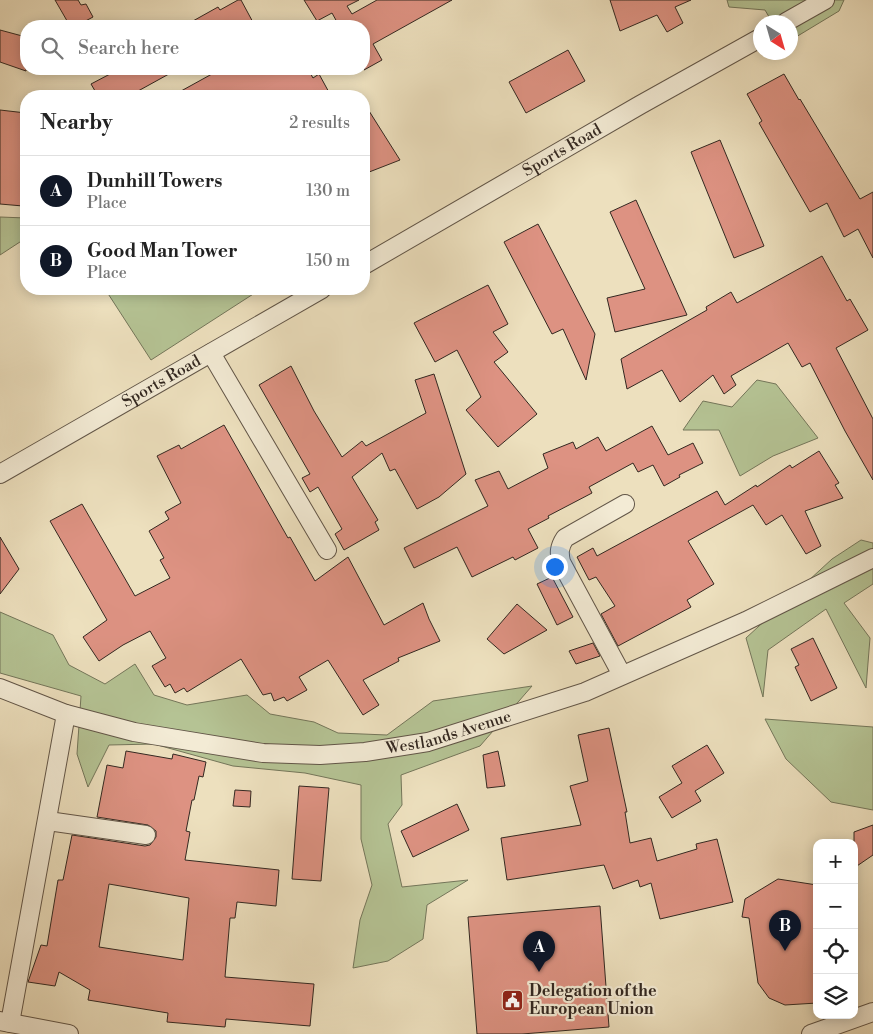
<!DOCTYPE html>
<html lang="en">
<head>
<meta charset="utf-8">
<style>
  body { margin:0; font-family:"Libre Bodoni",serif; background:#f6f6f6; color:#222 }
  .controls { position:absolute; right:15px; bottom:15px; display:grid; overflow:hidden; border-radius:10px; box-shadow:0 2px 12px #0003 }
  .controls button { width:45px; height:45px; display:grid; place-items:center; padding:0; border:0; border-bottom:1px solid #e0e0e0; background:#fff; color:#222; font:25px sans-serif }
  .compass { position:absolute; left:753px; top:15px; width:45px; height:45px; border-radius:50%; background:#fff; box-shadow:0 2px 12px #0003; rotate:143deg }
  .you { position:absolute; left:554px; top:566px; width:18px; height:18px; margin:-12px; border:4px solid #fff; border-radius:50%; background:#1a73e8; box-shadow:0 0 0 8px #1a73e833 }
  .badge { display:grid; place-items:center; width:32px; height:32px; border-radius:50%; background:#111827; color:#fff; font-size:16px; font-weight:700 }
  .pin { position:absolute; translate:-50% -41px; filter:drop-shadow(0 1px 2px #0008) }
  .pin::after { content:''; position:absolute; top:26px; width:18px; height:15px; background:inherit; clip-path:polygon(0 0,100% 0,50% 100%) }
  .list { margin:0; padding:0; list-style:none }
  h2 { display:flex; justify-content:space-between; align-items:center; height:65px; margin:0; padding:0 20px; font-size:21px }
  h2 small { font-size:16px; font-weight:400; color:#767676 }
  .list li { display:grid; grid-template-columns:32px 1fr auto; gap:15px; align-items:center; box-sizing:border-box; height:70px; padding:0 20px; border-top:1px solid #e0e0e0 }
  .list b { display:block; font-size:19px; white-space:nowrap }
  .list p { margin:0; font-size:16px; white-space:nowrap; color:#767676 }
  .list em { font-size:16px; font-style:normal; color:#767676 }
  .icon { flex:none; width:28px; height:28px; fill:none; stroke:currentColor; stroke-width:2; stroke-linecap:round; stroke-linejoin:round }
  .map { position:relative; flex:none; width:873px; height:1034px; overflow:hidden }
  .search { position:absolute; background:#fff; box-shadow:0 2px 12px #0003; left:20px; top:20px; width:350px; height:55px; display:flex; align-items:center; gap:12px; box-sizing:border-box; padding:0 18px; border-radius:20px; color:#767676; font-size:19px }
  .panel { position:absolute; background:#fff; box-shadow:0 2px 12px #0003; left:20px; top:90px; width:350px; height:205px; border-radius:20px }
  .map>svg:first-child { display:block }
  .green { fill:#b5c394; stroke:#74765a }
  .building { fill:#dd9282; stroke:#332821; fill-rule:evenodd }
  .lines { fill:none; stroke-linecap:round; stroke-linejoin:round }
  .minor-casing { stroke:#625648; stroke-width:20 }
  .minor { stroke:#f3ebd5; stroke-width:18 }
  .labels { text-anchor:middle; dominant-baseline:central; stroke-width:4.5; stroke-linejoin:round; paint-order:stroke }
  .street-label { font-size:16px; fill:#332821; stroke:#f3ebd5 }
  .poi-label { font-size:16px; font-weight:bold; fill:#332821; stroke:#f3ebd5; text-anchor:start }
</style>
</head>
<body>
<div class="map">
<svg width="873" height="1034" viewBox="0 0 873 1034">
  <rect width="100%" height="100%" fill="#ede0be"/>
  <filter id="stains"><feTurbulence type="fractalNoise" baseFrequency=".004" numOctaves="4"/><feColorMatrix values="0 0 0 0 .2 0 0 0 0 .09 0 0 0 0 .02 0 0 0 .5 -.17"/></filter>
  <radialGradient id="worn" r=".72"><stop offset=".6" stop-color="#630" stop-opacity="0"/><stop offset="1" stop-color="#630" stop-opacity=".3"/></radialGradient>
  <path class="green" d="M 727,0 L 844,0 L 839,11 L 791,40 L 790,22 L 772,22 L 765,10 L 729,7 Z
    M 0,217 L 26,218 L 26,238 L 0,255 Z
    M 105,289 L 261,289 L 151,360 Z
    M 757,380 L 776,384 L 818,438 L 773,456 L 740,476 L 719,430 L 683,430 L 703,401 L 732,407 Z
    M 861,540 L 873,543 L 873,584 L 844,603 L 870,638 L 866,688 L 826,609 L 768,650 L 763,697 L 746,638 L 832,559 Z
    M 0,612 L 53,635 L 69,665 L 105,684 L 135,664 L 154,695 L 187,705 L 247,695 L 270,714 L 314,722 L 338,733 L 387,735 L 433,701 L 532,686 L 480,746 L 401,775 L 402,805 L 388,824 L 402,887 L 468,880 L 427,905 L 423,939 L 388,961 L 353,968 L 360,920 L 372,885 L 361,839 L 361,785 L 305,773 L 233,766 L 154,744 L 109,745 L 88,787 L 77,754 L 81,696 L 0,673 Z
    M 765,719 L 873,727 L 873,810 L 831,802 L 786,759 Z"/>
  <path class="building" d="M 55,0 L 78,0 L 81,5 L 86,4 L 93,17 L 76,26 L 70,26 Z
    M 238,0 L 241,0 L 255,26 L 184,26 L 218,7 L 220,10 Z
    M 304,0 L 359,0 L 347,6 L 352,14 L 377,0 L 452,0 L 373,44 L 382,60 L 364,70 L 364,26 L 330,26 L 337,22 L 332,13 L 317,21 Z
    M 610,0 L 691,0 L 675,7 L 683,23 L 667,32 L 657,15 L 620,31 Z
    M 0,30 L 26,37 L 26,71 L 0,62 Z
    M 568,50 L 585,81 L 526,113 L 509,82 Z
    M 108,69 L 178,69 L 129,96 L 98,96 L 91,84 L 110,74 Z
    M 221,69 L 308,69 L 313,78 L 319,74 L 331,96 L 172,96 Z
    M 784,74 L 799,100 L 800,99 L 860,199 L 873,192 L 873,258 L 858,229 L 844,237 L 827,203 L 810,212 L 759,123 L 762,121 L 747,94 Z
    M 364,103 L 400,160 L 364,174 Z
    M 0,110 L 26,113 L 26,169 L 23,206 L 0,204 Z
    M 720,140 L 764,246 L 734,258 L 691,152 Z
    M 636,200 L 687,315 L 615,332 L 607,298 L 645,289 L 610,212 Z
    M 538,224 L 595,334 L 586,380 L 563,329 L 552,334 L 504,242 Z
    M 822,256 L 847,301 L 850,299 L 868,330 L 836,348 L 873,419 L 873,480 L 845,431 L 810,363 L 802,367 L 788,343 L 731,376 L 736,385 L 724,394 L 713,375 L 680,402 L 662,370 L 627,389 L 621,359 L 707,310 L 706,307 L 731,292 L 737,303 Z
    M 488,285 L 508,324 L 493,332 L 508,352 L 494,362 L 537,414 L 498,447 L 466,410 L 481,397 L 457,350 L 435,362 L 414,323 Z
    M 291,366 L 314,411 L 342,457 L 362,441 L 366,446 L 426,413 L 415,380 L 434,374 L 466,474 L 439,497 L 417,509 L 395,469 L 390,471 L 382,453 L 352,477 L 378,520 L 375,522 L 379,530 L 344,550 L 335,534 L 342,529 L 318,487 L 310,492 L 302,478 L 310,474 L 259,385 Z
    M 224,425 L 288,538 L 290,537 L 315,581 L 348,557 L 384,625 L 423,603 L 429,619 L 440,641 L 398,658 L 399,661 L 363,680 L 379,705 L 363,715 L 328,660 L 299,677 L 307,690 L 287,701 L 284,697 L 274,701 L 271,693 L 263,695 L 241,659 L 187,692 L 184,688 L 175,693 L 170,684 L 165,687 L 152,666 L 166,658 L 150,631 L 123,645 L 99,661 L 83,637 L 107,620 L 50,521 L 82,504 L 135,596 L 170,578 L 160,560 L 164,558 L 149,531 L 169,519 L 165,512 L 181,503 L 157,456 L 179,445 L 181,449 Z
    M 652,426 L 668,455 L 693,443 L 703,463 L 679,475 L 680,477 L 664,486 L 653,465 L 638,472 L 633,463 L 589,487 L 592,493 L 548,516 L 549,518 L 528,529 L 538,548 L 515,560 L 513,557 L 472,577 L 457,547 L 414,568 L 404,548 L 488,506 L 475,480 L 499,471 L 508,489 L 548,468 L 543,454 L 573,442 L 576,449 L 598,437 L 606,451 Z
    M 819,451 L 839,483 L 835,485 L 843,498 L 805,511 L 821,546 L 806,554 L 782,515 L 766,525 L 753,505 L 688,541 L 714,584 L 687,600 L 691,607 L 618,646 L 601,614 L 615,606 L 596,577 L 589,580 L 577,557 L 593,548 L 597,556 L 717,491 L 725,505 L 756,485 L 757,487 L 790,465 L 792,468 Z
    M 0,537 L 19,569 L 0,594 Z
    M 552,577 L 573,617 L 557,625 L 537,584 Z
    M 517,604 L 547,630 L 504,654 L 487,639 Z
    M 813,638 L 837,688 L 811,701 L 795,667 L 799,665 L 791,649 Z
    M 593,643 L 600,656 L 576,664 L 569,651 Z
    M 609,728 L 627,812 L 625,812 L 630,843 L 651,838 L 657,861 L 697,849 L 696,844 L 717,839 L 733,902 L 660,919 L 651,883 L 640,887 L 638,880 L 613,889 L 604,865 L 507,880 L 501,838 L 581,825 L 570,786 L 588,781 L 578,735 Z
    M 707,745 L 724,773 L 695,791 L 701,801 L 672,818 L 659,797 L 682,783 L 672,766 Z
    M 126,751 L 172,759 L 173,754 L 206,762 L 203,777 L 199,776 L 194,800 L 192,800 L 186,831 L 190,832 L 185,860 L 279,870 L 276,906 L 237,902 L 235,918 L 230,918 L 225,977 L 314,984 L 310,1026 L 226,1019 L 225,1027 L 167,1022 L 168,1013 L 88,1000 L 90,990 L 59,972 L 55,986 L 28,982 L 41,945 L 47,946 L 58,880 L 63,880 L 72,835 L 145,846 L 150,845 L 156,837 L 156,831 L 148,825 L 97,817 L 107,765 L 123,768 ZM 109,884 L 189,898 L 183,960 L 99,947 Z
    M 498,751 L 505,786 L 487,788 L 483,755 Z
    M 299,786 L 329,788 L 321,881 L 292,879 Z
    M 235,790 L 251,791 L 250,807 L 233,806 Z
    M 457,804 L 469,830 L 413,857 L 401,831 Z
    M 873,825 L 873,855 L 854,868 L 854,832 Z
    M 778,879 L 817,885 L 817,1003 L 785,1005 L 769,998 L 758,983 L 749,918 L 742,917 L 745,899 Z
    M 600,906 L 609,1027 L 522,1034 L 477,1034 L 468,917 Z"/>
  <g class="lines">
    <defs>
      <g id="minor">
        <path d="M 786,22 L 825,0"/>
        <path id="s1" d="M 364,265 L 640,105 L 760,38"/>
        <path d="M 211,353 L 327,550"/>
        <path id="s2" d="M 0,474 L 322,289"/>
        <path d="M 622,675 L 561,562 C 559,553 559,547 565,538 L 625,504"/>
        <path id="s3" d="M 0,688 L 66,714 L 134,732 L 263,753 L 320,755 L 365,752 L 428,742 L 585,692 L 746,621 L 873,558"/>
        <path d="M 48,821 L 146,835"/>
        <path d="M 0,1021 L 69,1034"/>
        <path d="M 10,1023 L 66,714"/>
        <path d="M 811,1034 L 873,1012"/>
      </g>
    </defs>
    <use href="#minor" class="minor-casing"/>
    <use href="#minor" class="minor"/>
  </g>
  <defs>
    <symbol id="civic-square" viewBox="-11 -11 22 22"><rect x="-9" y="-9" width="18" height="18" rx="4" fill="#8f2418" stroke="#f3ebd5"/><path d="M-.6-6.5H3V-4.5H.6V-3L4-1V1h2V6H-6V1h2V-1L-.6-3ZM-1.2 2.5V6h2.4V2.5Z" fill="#fff"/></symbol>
  </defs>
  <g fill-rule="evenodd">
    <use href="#civic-square" x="500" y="988" width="25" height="25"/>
  </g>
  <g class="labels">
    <g class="street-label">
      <text stroke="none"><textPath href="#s1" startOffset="229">Sports Road</textPath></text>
      <text stroke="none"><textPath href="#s2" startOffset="186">Sports Road</textPath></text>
      <text stroke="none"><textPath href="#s3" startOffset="460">Westlands Avenue</textPath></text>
    </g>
    <g class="poi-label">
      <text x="529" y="991">Delegation of the<tspan x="529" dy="18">European Union</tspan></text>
    </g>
  </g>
  <rect width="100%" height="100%" filter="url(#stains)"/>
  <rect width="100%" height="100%" fill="url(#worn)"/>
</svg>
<div class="controls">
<button>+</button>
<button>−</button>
<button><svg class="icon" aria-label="locate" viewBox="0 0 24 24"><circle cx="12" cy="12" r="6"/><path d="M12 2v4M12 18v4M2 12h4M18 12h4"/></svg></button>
<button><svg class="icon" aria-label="layers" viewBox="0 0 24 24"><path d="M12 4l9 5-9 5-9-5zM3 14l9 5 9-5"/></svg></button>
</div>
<svg class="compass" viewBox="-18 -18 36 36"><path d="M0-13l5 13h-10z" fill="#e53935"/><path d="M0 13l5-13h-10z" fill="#767676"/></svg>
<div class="you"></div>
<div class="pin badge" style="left:539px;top:972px">A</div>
<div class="pin badge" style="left:785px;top:951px">B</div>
<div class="search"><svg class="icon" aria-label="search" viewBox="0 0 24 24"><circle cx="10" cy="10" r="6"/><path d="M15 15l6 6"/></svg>Search here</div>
<section class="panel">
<h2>Nearby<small>2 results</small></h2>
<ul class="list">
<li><span class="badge">A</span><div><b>Dunhill Towers</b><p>Place</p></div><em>130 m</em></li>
<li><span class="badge">B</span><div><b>Good Man Tower</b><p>Place</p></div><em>150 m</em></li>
</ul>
</section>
</div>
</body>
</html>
